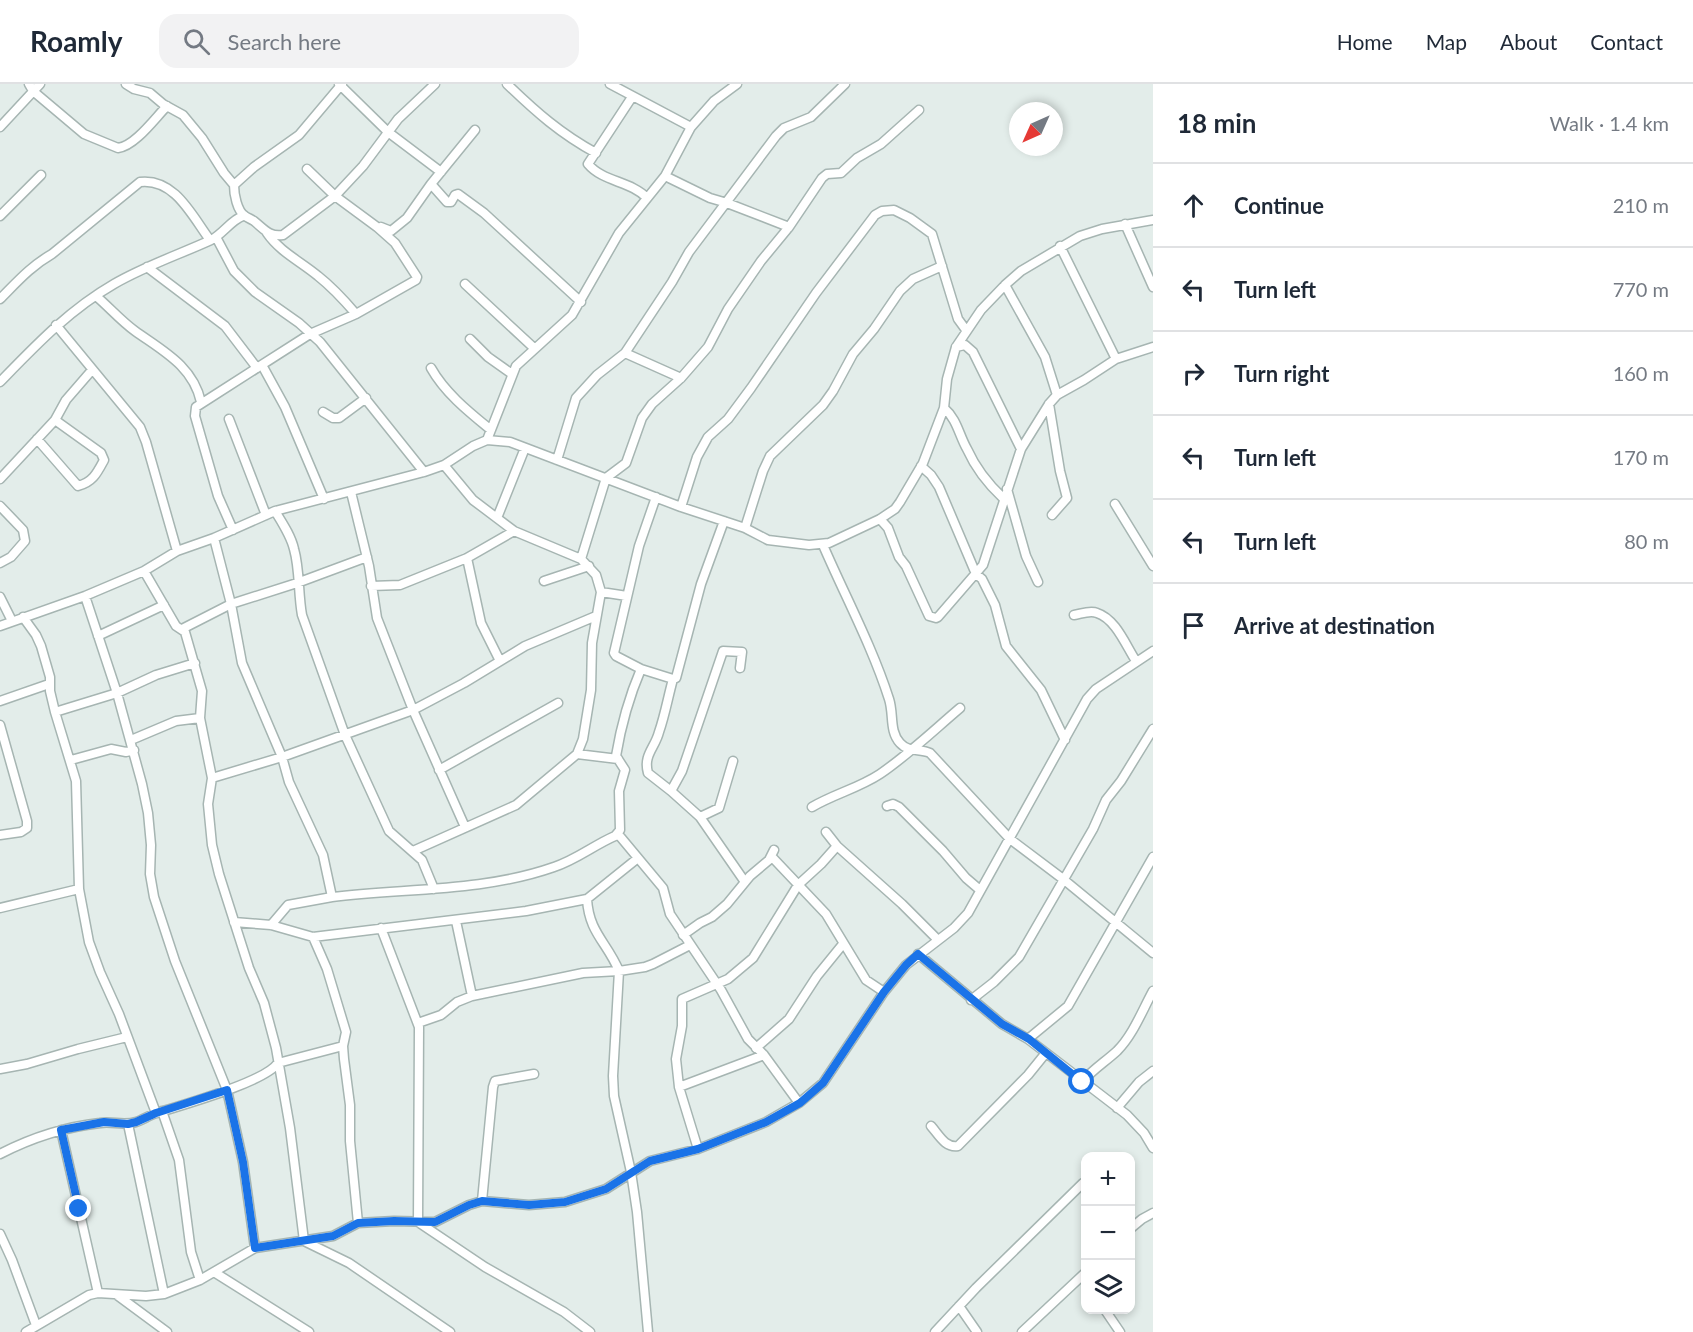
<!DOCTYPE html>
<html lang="en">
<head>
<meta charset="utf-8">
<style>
  body { margin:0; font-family:Lato,sans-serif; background:#f2f2f3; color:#1f2937 }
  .controls { position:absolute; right:18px; bottom:18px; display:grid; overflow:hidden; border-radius:12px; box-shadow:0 3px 9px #0003 }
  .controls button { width:54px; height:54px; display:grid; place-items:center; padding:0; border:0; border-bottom:2px solid #e0e1e3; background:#fff; color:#1f2937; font:30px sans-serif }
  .compass { position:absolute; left:1009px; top:18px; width:54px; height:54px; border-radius:50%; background:#fff; box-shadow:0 3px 9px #0003; rotate:225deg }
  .stop { position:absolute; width:18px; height:18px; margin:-14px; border:4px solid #1a73e8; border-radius:50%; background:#fff }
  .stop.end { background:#1a73e8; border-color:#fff; box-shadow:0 2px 6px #0008 }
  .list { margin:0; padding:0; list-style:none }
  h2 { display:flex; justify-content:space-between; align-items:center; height:78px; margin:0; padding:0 24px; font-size:26px }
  h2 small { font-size:20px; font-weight:400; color:#747a83 }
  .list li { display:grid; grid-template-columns:39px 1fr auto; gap:18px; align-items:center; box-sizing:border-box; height:84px; padding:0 24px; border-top:2px solid #e0e1e3 }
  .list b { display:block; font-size:22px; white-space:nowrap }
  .list em { font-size:20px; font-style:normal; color:#747a83 }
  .icon { flex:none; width:33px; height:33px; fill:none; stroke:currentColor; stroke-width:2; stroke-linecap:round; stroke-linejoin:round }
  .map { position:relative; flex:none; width:1153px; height:1248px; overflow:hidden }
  header { display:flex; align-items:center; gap:36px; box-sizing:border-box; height:84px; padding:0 30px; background:#fff; border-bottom:2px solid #e0e1e3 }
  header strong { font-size:28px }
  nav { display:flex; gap:33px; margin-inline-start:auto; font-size:21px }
  .search { width:420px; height:54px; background:#f2f2f3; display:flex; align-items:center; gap:15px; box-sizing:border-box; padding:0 21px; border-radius:18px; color:#747a83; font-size:22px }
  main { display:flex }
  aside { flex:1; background:#fff }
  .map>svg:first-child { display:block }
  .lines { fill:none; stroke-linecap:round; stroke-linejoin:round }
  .minor-casing { stroke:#a6b5b2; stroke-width:11 }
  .minor { stroke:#fff; stroke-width:8 }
  .route { stroke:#1a73e8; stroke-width:8 }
</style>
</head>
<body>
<header>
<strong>Roamly</strong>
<div class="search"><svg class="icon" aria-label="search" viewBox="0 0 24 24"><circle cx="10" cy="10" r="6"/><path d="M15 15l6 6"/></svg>Search here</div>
<nav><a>Home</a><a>Map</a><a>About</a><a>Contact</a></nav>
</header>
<main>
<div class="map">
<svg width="1153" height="1248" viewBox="0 0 1153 1248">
  <rect width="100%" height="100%" fill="#e3edea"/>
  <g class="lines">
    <defs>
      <path id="minor" d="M 29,0 L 33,7 L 84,50 L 118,64 C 135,62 155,34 167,22
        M 126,0 L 134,5 L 150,9 L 163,20 L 183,31 L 202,54 L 224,89 L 234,101
        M 339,0 L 388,48 L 441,88
        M 342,0 L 299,51 L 254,83 L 234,101 C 234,110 237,127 245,132 C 248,134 251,135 254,137 C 264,145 269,153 283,151 L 335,112 L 363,82 L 398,35 L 435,0
        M 507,0 C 536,28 561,50 596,69
        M 610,0 L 691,43
        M 632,13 L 588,80 C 603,98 631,97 647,114
        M 0,43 L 40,0
        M 665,92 L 710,114 L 727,119 L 789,143
        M 431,100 L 447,118 L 451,118 L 455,111 L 458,110 L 484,129 L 581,218
        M 0,132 L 41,91
        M 1125,140 L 1153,203
        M 381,143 L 391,147 L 407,134 L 431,100 L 475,46
        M 267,149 C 280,168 300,177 318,192 C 332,203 344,216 356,230
        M 216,153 L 234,187 L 255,208 L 299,239 L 320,258 L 424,388
        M 1060,162 L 1116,275
        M 147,183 L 225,242 L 257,284
        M 465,200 L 534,264
        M 1005,201 L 1045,273 L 1057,311
        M 96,212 C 109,223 121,237 135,247 C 163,267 193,282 201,318
        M 0,215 C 17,198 31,182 52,170 L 140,98 C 175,94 192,132 210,156
        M 56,241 L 140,343 L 146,358 L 177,467
        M 470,255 L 488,273 L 512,290
        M 956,263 L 965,261 L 973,268 L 1021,365
        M 625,269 L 681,294
        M 262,281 L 285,323 L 324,415
        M 431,284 C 445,309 469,328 491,346
        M 0,298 C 36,261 69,226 114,200 C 145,182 178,171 211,156 C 223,150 231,136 243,132
        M 1049,320 L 1060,387 L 1067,414 L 1052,431
        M 944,324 C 957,335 959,351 967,365 C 976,385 987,399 1003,414
        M 323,328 L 333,334 L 339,334 L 366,314
        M 229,335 L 266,431
        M 37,355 L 78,402 C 93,398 97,389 104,376 L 101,369 L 55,336
        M 487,356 L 516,282 L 572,231 L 619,149 L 665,92 L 691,43 L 714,17 L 737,0
        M 557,376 L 576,314 L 597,291 L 625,269 L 672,198 L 689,168 L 776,52 L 784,44 L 811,33 L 845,0
        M 921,382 L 931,391 L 939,403 L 976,490 L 982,495 L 995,521 L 1006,562 L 1041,606 L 1065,656
        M 0,395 L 55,336 L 66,316 L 92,286
        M 1007,405 L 1026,472 L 1038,498
        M 351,408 L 369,482 L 377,534 L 413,626 L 465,743
        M 656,413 L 639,462 L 614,569 L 616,572 L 641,585 L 673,595 L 676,594 L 701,500 L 724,437
        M 1115,420 L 1153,482
        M 0,422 L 23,446 L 25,457 L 11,473 L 0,479
        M 681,423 L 697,373 L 708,353 L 728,335 L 751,304 L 816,209 L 875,131 L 882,127 L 894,126 L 910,134 L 932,150 L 958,235 L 966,246
        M 275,427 C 283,440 291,452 294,465 C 300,486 298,509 302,531 L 345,651 L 389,747 L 422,776 L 434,805
        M 497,434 L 525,364
        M 880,435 L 888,444 L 899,473 L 906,482 L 929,532 L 936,534 L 938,533 L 983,481 L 1021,365 L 1049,320 L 1057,311 L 1084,296 L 1116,275 L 1153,263
        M 745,444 L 763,387 L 770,372 L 823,321 L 833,307 L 853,270 L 874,245 L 900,207 L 913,195 L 942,182
        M 233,446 L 218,412 L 195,332 L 196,323 L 310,250 L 356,230 L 416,196 L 417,193 L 395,159 L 377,143 L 335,112 L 307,85
        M 214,454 L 231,520 L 242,579 L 282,673 L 289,698 L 323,771 L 332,813 C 406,804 483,808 554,783 C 576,776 594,761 615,752 L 620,746 L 619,707 L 625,686 L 616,672 C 621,642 629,613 641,585
        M 823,461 C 845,512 872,562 889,615 C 894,630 889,647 900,659 C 909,669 920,664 930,669 L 1010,755 L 1063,795 L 1153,869
        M 467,474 L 481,539 L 500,577
        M 581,475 L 606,394 L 626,379 L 642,334 L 652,320 L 681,294 L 708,263 L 728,225 L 761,177 L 789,143 L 822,94 L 827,90 L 841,89 L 857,74 L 881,60 L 919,26
        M 144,487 L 176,542 L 185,548 L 202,607 L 200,634 L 212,694 L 208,720 L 212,761 L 219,790 L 249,884 L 264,919 L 276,964 L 290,1044 L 304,1157 L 349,1179 L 450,1248
        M 544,497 L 589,482
        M 371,502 L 400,501 L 467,474 L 514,447
        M 601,508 L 627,512
        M 85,512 L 117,609 L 142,700 L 148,729 L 151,761 L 150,790 L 154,813 L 175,877 L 227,1006 L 243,1078 L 255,1164
        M 0,513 L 12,537
        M 1074,531 C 1081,530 1090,526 1097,529 C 1116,535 1126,562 1136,577
        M 23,533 L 36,551 L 41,562 L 50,593 L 50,607 L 55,628 L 76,697 L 79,805 L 89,858 L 100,888 L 119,930 L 156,1029
        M 0,542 L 85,512 L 144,487 L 177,467 L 214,454 L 275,427 L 424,388 L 444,381 L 473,362 L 487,356 L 510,358 L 681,423 L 745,444 L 768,456 L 809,461 L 829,459 L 880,435 L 895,425 L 900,418 L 923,379 L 944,324 L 947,295 L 956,263 L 981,226 L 1005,201 L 1021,187 L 1080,152 L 1102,145 L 1153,136
        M 182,545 L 231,520 L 297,499 L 367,473
        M 98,552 L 164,521
        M 673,595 C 668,613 665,631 659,648 C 655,664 643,671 648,689 L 671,707 L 700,733 L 745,798
        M 0,617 L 49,600
        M 55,628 L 117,609 L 156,591 L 195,579
        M 0,641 L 27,737 L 27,744 L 21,748 L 0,751
        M 131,656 L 176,637 L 200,634
        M 577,670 L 618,675
        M 71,676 L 111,665 L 126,668 L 134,666
        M 439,686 L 558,619
        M 212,694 L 282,673 L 413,626 L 464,599 L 525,562 L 596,532
        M 671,707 L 682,687 L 723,567 L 742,568 L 740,584
        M 887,722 L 893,720 L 899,723 L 943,767 L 966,794 L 980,806
        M 812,723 C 834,710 859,704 880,690 C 908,671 934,646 960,624
        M 700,733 L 719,724 L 733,677
        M 826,748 L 837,762 L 902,820 L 938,856
        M 618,750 L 663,804 L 670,830 L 721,906 L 748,955 L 764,971 L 799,1019
        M 413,767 L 516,721 L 577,670 L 583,655 L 591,606 L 592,559 L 601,508 L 596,491 L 581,475 L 514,447 L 473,416 L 444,381
        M 772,773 L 826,830 L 866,896 L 884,908
        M 587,815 C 589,849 607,858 619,887 L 613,992 L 614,1012 L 631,1088 L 637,1128 L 648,1248
        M 0,824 L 79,805
        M 456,837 L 472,912
        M 234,838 L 271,841 L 313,853 L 526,827 L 587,815 L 638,774
        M 271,841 L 288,821 L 332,813
        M 381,844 L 419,943 L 418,1138 L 485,1183 L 564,1228 L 590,1248
        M 683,851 L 700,839 L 712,833 L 727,820 L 750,792 L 769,776 L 774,766
        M 313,853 L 327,885 L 346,948 L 343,962 L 344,975 L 350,1021 L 350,1057 L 358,1139
        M 918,870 L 1002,940 L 1028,955 L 1127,1031 L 1144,1049 L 1153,1064
        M 971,916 L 994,898 L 1019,873 L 1093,745 L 1106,716 L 1121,697 L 1153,645
        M 418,939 L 441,931 L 457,918 L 472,912 L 583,889 L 619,887 L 645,883 L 653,880 L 690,861
        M 1028,955 L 1068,922 L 1153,773
        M 756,964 L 789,935 L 817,892 L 843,860
        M 0,985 L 27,980 L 78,965 L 127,953
        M 1082,998 C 1092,986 1105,978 1117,967 C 1133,951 1142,927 1153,907
        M 679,1003 L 764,971
        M 1117,1024 L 1139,998 L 1153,987
        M 162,1027 L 179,1076 L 191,1168 L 200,1196
        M 128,1040 L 164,1210
        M 931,1042 C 939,1051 945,1064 958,1062 L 1028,991 L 1045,970
        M 61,1046 L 98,1209
        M 698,1065 L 679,1003 L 676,975 L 682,942 L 682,915 L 728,895 L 753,874 L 798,801 L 821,780 L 837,762
        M 0,1070 C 31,1054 64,1043 100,1039 C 112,1037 124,1042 136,1038 C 143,1036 149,1031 157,1029 C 182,1021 265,998 278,979 L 343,962
        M 482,1117 L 493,1003 L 495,997 L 534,990
        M 1130,1145 L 1142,1135 L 1153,1129
        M 0,1150 L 12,1176 L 36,1241
        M 214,1188 L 309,1248
        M 117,1211 L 167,1248
        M 959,1222 L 977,1248
        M 1105,1226 L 1120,1248
        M 26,1248 L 89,1211 L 98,1209 L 146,1212 L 164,1210 L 200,1196 L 255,1164 L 333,1152 L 358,1139 L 394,1137 L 435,1138 L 469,1121 L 482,1117 L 529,1121 L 565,1118 L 606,1105 L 650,1077 L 698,1065 L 766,1038 L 799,1019 L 823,999 L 884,908 L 906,881 L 954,844 L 968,829 L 1087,615 L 1096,605 L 1153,567
        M 935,1248 L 976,1204 L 1083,1099
        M 1022,1248 L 1086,1188"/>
    </defs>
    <use href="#minor" class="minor-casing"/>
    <use href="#minor" class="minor"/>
  </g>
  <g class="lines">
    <path class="route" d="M 79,1125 L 61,1046 L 104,1038 L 128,1040 L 136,1038 L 156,1029 L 227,1006 L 243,1078 L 255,1164 L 333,1152 L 358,1139 L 394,1137 L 435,1138 L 469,1121 L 482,1117 L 529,1121 L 565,1118 L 606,1105 L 650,1077 L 698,1065 L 766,1038 L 800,1019 L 823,999 L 884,908 L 906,881 L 918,870 L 1002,940 L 1029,955 L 1082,998"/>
  </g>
</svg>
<div class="controls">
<button>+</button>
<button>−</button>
<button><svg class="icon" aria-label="layers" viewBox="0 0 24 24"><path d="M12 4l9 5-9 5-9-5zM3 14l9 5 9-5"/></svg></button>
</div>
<svg class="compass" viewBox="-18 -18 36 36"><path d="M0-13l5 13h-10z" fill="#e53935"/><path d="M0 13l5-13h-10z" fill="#747a83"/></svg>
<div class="stop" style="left:1082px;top:998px"></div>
<div class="stop end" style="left:79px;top:1125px"></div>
</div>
<aside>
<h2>18 min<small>Walk · 1.4 km</small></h2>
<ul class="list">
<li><svg class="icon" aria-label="ahead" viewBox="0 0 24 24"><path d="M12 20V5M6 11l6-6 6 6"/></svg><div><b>Continue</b></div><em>210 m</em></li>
<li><svg class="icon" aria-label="left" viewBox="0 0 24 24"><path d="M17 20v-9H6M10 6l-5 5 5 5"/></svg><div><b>Turn left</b></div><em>770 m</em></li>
<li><svg class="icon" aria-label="right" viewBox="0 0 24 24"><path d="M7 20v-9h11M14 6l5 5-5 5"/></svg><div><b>Turn right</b></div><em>160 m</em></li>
<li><svg class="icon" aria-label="left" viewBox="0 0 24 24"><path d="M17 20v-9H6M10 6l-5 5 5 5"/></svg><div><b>Turn left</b></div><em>170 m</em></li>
<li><svg class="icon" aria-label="left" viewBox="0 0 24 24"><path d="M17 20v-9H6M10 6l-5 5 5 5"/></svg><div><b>Turn left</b></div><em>80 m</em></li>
<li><svg class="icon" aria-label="arrive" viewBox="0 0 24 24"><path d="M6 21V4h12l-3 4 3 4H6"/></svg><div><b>Arrive at destination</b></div></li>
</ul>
</aside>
</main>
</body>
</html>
